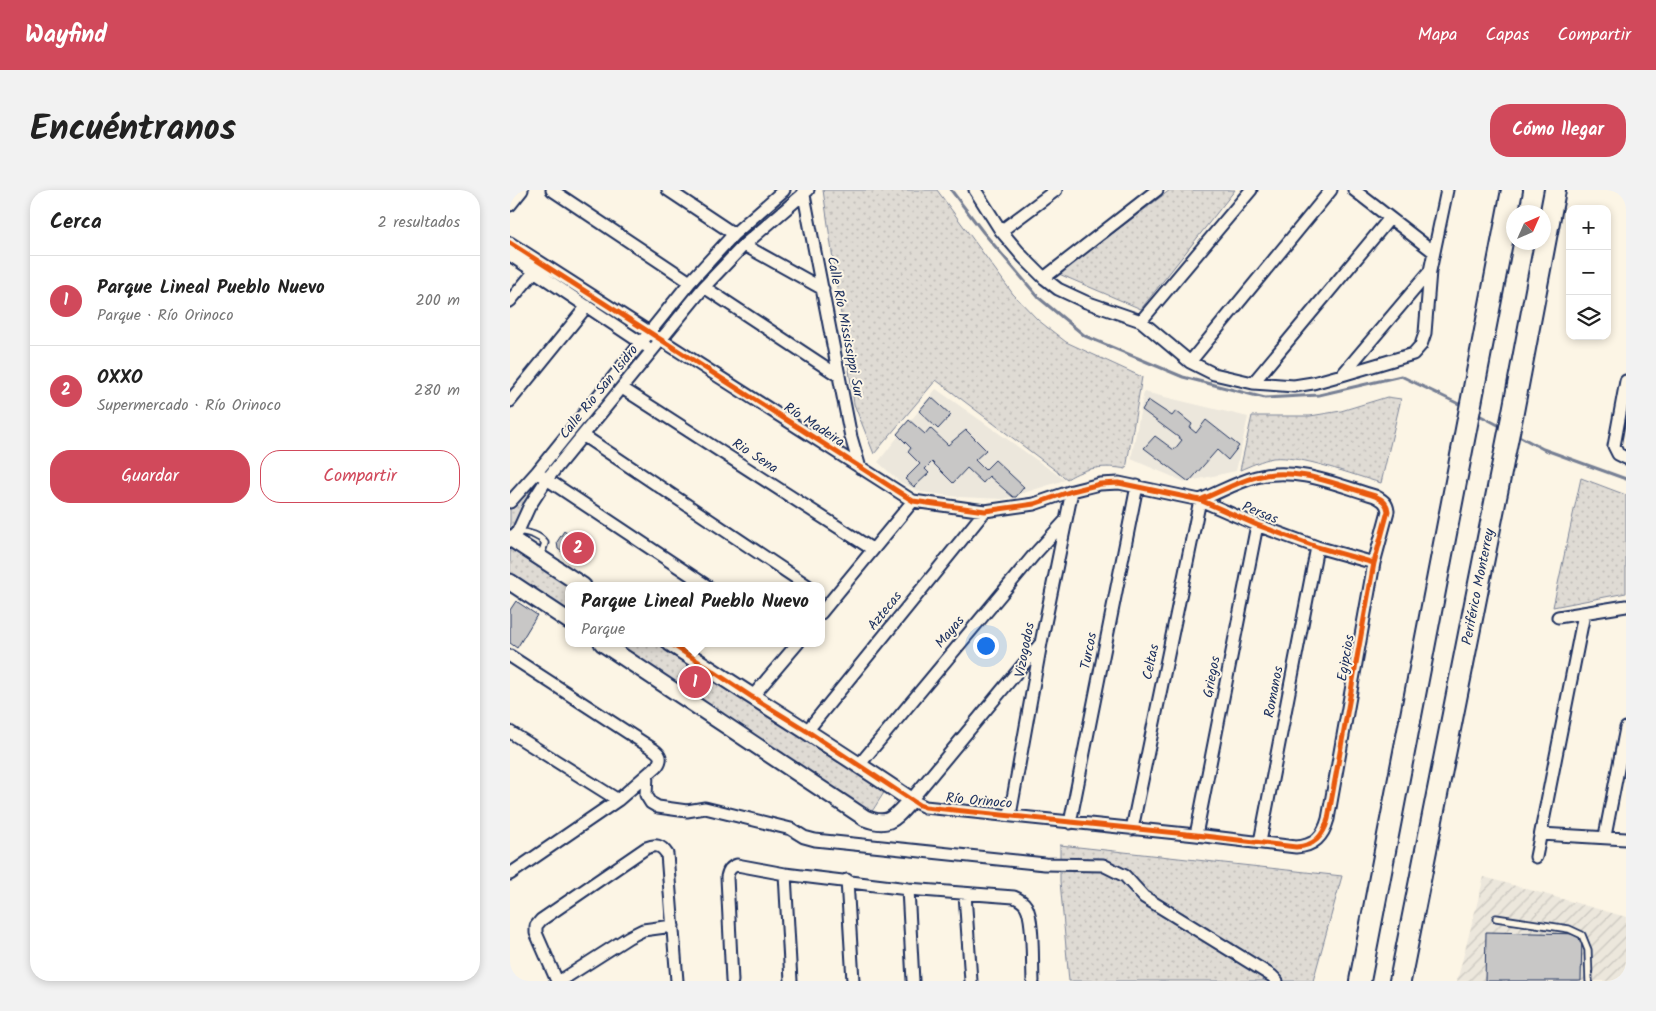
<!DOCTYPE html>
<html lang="es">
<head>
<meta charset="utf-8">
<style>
  body { margin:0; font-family:Kalam,sans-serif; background:#f2f2f2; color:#222 }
  .controls { position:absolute; right:15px; top:15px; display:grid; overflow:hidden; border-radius:10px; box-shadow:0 2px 8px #0003 }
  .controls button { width:45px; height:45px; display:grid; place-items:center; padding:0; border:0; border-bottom:1px solid #e0e0e0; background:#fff; color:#222; font:25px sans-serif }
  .compass { position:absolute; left:996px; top:15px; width:45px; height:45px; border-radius:50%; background:#fff; box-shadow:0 2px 8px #0003; rotate:45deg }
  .you { position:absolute; left:475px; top:455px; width:18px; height:18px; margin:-12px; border:4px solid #fff; border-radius:50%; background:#1a73e8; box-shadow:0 0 0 8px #1a73e833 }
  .badge { display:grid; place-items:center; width:32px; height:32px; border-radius:50%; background:#d1495b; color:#fff; font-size:16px; font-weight:700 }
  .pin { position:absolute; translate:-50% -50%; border:2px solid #fff; box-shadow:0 1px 5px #0006 }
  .popup { position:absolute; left:55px; top:392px; width:260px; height:65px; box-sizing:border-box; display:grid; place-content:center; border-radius:10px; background:#fff; filter:drop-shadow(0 1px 4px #0005); font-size:16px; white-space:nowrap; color:#767676 }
  .popup b { font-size:19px; color:#222 }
  .popup::after { content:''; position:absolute; left:50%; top:100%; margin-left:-10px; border:10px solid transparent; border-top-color:#fff }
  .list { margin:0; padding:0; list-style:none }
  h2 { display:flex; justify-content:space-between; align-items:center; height:65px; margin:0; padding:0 20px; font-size:21px }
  h2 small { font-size:16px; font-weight:400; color:#767676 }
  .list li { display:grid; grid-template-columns:32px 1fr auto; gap:15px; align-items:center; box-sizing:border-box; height:90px; padding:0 20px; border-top:1px solid #e0e0e0 }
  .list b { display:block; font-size:19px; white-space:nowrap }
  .list p { margin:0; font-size:16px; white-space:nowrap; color:#767676 }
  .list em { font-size:16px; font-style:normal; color:#767676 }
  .actions { display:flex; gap:10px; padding:15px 20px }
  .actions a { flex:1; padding:11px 0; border:1px solid #d1495b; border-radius:20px; text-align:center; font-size:18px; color:#d1495b }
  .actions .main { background:#d1495b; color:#fff }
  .icon { flex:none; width:28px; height:28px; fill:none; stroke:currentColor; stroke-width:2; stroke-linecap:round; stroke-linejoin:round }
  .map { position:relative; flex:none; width:1116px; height:791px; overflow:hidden; border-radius:20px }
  header { display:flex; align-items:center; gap:30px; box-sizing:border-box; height:70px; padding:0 25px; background:#d1495b; color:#fff }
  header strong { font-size:24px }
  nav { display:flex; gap:28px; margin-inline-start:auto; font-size:18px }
  .intro { display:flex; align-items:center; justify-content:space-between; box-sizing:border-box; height:120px; padding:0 30px }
  h1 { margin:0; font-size:35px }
  .button { padding:12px 22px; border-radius:20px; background:#d1495b; color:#fff; font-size:18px; font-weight:700 }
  main { display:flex; gap:30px; padding:0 30px }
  aside { flex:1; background:#fff; border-radius:20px; box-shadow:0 2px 8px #0003 }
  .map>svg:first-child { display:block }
  .built { fill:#ece7dc }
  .industrial { fill:url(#industrial-furrows) }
  .grass { fill:url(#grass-dots); stroke:#7d8599 }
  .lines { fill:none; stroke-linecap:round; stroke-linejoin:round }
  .stream { stroke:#767f94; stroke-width:3 }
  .building { fill:#c8c7c6; stroke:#1b2f5e }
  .lane-casing { stroke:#1b2f5e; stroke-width:9 }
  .street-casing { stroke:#1b2f5e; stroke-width:15 }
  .secondary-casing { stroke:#1b2f5e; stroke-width:19 }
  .highway-casing { stroke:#1b2f5e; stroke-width:24 }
  .lane { stroke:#fcf5e5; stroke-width:5.5 }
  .street { stroke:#fcf5e5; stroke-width:11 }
  .secondary { stroke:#fcf5e5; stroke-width:15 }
  .highway { stroke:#fcf5e5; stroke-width:20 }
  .cycleway-casing { stroke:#fcf5e5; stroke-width:8 }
  .cycleway { stroke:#e8590c; stroke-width:5 }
  .labels { text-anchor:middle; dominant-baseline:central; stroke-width:4; stroke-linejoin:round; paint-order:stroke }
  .street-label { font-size:14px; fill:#1b2f5e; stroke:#fcf5e5 }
</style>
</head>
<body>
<header>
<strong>Wayfind</strong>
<nav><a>Mapa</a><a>Capas</a><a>Compartir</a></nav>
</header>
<div class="intro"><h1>Encuéntranos</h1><a class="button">Cómo llegar</a></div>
<main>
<aside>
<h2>Cerca<small>2 resultados</small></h2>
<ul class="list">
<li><span class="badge">1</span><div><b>Parque Lineal Pueblo Nuevo</b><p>Parque · Río Orinoco</p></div><em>200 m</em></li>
<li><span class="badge">2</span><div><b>OXXO</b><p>Supermercado · Río Orinoco</p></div><em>280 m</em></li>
</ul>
<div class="actions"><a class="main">Guardar</a><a>Compartir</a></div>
</aside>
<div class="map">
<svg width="1116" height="791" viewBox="0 0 1116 791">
  <defs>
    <pattern id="industrial-furrows" width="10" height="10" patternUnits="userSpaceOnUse" patternTransform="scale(1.25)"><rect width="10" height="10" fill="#ece7dc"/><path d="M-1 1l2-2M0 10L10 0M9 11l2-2" fill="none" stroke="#cac6bf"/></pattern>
    <pattern id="grass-dots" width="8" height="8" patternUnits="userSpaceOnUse" patternTransform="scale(1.25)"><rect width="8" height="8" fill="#dfdbd4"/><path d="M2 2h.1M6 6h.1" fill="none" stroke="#bfbcb8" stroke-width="1.8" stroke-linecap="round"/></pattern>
  </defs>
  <rect width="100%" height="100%" fill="#fcf5e5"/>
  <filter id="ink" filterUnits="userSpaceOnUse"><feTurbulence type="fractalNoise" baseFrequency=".02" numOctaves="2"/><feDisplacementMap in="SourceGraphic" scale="10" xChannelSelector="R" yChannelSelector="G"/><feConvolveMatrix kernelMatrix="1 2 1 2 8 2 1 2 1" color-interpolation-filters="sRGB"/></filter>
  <g filter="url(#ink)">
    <path class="built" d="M 426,199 L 555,290 L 494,309 L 449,307 L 411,302 L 390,292 L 368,272 Z
      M 634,202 L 738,227 L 726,281 L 675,292 L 621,269 Z"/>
    <path class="industrial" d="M 974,687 L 1116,727 L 1116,791 L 947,791 Z"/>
    <path class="grass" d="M 313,0 L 427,0 L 503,104 L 528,130 L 556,152 L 632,187 L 616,279 C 595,275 576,277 557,289 L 426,190 L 364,264 L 344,214 Z
      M 660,0 L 725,0 L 631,119 L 549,84 Z
      M 877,207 L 891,209 L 871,293 C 843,285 791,265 763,268 C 752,270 740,276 730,280 L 742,226 L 800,226 L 831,221 Z
      M 1071,288 L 1116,305 L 1116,403 L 1043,417 Z
      M 25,295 L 22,303 L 12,318 L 3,342 L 0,341 L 0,315 Z
      M 2,357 L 62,396 L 59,396 L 59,423 L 0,384 L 0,360 Z
      M 104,453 L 149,453 L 375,601 L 361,623 Z
      M 550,655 L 832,686 L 803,791 L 559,791 L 550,691 Z"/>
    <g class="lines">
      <path class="stream" d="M 441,0 L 473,42 L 529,108 L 575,146 L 673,187 L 755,208 L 809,205 L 891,186 L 953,216
        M 967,224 L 992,237
        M 1007,245 L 1033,259 L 1116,289"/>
    </g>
    <path class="building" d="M 421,207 L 441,225 L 428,239 L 409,221 Z
      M 638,210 L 662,226 L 666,221 L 682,234 L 680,238 L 686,243 L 696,230 L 729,256 L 718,270 L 707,260 L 679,292 L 634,258 L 645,246 L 664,260 L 672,250 L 632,220 Z
      M 399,230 L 415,244 L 420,238 L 438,255 L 456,240 L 476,260 L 465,270 L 475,280 L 485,270 L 514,297 L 506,307 L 503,307 L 479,286 L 473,293 L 457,278 L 443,293 L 422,272 L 415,279 L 419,283 L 404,297 L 395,289 L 410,274 L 398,262 L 401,258 L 387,244 Z
      M 54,341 L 77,357 L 66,372 L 48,359 L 47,352 Z
      M 6,411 L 27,425 L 7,458 L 0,453 L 0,420 Z
      M 976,742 L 1072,744 L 1071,791 L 975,791 Z"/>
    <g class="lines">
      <defs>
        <path id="lane" d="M 8,341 C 18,343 28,344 35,353 L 33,359 L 28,366
          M 986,728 L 1059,739 L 1072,745 L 1078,760 L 1079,791"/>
        <path id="street" d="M 42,0 L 180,92
          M 158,0 L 224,44
          M 293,0 L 329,186 L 341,247 L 350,278
          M 465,0 L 491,41 L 513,67 L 534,88 L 548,99 L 576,112 L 631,131 L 680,172 L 704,184 L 743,193 L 784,196 L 803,193 L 832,185 L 903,164 L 911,155 L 915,143 L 920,81 L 937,0
          M 844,0 L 924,62
          M 0,15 L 12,0
          M 491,41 L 546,0
          M 0,53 L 403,311 L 475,321 L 524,314 L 562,301 L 590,294 L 609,293 L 690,310 L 747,335 L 807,357 L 864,373
          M 234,55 L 313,99
          M 0,65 L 136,156
          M 534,88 L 647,0
          M 194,97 L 329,186
          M 0,111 L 24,82
          M 631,131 L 741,0
          M 680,172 L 821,0
          M 832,185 L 920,81
          M 1116,191 L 1104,256 L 1108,264 L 1116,268
          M 743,193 L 880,28
          M 112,198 L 362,359
          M 0,211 L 77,116
          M 74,246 L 298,396
          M 32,286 L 197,396
          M 0,312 L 27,282 L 180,92 L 224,44 L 274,0
          M 1,349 L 8,341 L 19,317 L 37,289 L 194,97 L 234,55 L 298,0
          M 311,423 L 403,311
          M 1048,427 L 1116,416
          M 531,453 L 401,610 L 415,617 L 686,645 L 786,657 C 804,656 813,647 818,629 L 864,373 L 878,321 C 877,313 873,310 865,306 C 827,295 787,276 746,287 C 727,292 708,303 690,310
          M 0,466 L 143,559 C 150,564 153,568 147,576 L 108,610 L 0,684
          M 242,507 L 288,453
          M 297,541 L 475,321
          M 0,542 L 108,610
          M 349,575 L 523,366 L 556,330
          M 137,585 L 136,605 L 141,613 L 148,617 L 177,621 L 195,618 L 281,639 L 294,647 L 305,650 L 535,674 L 593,675 L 615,686 L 634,707 L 762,786 L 767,791
          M 500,625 L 531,453 L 562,301
          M 560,633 L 627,296
          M 622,639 L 690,310
          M 1031,644 L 1116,649
          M 686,645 L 747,335
          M 1095,646 L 1116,538
          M 750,652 L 807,357
          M 1026,667 L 1074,424
          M 275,684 L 281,791
          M 337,690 L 343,791
          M 398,699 L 403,791
          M 455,704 L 461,791
          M 47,791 L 26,743 L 26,736 L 31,730 L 136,658 C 146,654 151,655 157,664 L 167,791
          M 50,791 L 119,747 L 133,740 L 163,736
          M 222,791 L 217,687 C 218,681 220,677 227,675 L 275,684 L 398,699 L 504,707 C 509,709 513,711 516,716 C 524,729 522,774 523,791"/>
        <path id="secondary" d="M 0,348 L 73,396
          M 0,392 L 59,431
          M 92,453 L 355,628 C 380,638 385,627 401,610 C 322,556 240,506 160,453"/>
        <g id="highway">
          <path d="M 850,791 L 1002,0"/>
          <path id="s1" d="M 890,791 L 1002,227 L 1045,0"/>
        </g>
      </defs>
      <use href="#lane" class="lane-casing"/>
      <use href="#street" class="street-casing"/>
      <use href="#secondary" class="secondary-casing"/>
      <use href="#highway" class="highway-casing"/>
      <use href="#lane" class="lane"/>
      <use href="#street" class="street"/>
      <use href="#secondary" class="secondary"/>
      <use href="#highway" class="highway"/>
      <defs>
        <path id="cycleway" d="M 0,53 L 403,311 L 475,321 L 524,314 L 562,301 L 590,294 L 609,293 L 690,310 L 747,335 L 807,357 L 864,373
          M 160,453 L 242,507 L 297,541 L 409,615 L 415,617 L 686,645 L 786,657 C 804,656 813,647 818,629 L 864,373 L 878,321 C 877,313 873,310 865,306 C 827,295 787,276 746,287 C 727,292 708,303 690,310"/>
      </defs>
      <use href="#cycleway" class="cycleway-casing"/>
      <use href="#cycleway" class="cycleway"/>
    </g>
  </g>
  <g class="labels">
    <g class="street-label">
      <text transform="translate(335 137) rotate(79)">Calle Río Mississippi Sur</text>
      <text transform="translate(89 202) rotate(-51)">Calle Rio San Isidro</text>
      <text transform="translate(304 235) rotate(33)">Río Madeira</text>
      <text transform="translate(245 266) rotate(33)">Rio Sena</text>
      <text transform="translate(750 323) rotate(22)">Persas</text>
      <text stroke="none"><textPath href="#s1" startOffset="402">Periférico Monterrey</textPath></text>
      <text transform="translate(375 421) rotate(-51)">Aztecas</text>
      <text transform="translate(440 442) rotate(-50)">Mayas</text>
      <text transform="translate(515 460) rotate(-79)">Vizogodos</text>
      <text transform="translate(579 461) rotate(-79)">Turcos</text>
      <text transform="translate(836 468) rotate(-80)">Egipcios</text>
      <text transform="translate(641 472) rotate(-78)">Celtas</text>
      <text transform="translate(702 487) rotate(-79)">Griegos</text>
      <text transform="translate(764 502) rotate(-79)">Romanos</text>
      <text transform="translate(469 611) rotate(5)">Río Orinoco</text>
    </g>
  </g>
</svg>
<div class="controls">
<button>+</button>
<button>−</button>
<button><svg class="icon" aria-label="layers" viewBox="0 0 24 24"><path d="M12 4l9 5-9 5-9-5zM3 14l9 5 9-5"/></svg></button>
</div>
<svg class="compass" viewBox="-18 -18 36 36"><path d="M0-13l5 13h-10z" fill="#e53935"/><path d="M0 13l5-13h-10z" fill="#767676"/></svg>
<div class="you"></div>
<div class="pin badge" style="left:185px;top:492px">1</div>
<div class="popup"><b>Parque Lineal Pueblo Nuevo</b>Parque</div>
<div class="pin badge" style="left:68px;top:358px">2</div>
</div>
</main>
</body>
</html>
